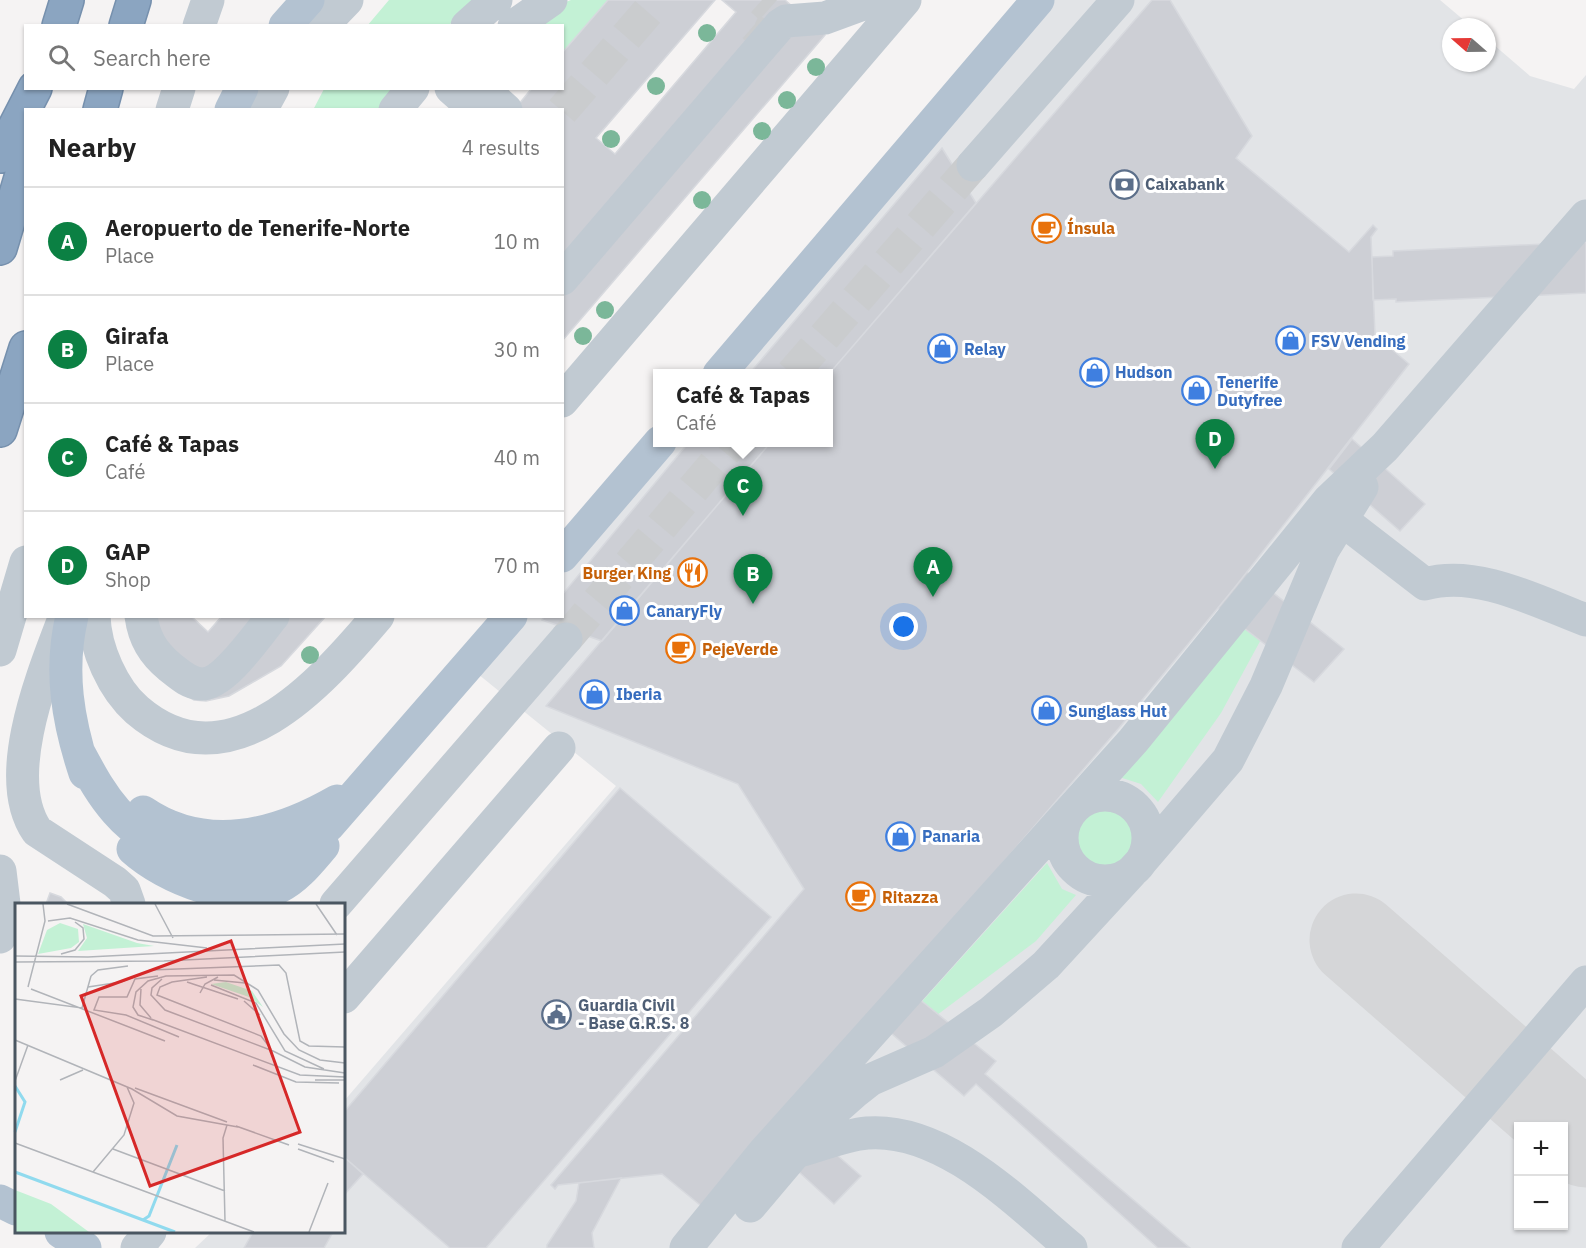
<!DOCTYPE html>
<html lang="en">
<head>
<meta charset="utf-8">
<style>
  body { margin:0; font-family:"IBM Plex Sans",sans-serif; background:#f2f2f2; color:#222 }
  .controls { position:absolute; right:18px; bottom:18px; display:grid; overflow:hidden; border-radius:0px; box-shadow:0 2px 4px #0004 }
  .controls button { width:54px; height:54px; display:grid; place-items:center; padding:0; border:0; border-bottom:2px solid #e0e0e0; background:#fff; color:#222; font:30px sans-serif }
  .compass { position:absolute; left:1442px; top:18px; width:54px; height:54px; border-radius:50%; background:#fff; box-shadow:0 2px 4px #0004; rotate:290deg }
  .you { position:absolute; left:904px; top:627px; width:21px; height:21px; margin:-15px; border:4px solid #fff; border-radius:50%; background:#1a73e8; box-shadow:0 0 0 9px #1a73e833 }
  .badge { display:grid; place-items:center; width:39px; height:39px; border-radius:50%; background:#0b8043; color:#fff; font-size:20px; font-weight:700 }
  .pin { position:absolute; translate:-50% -50px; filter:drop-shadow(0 2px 3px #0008) }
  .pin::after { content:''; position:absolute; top:32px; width:21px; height:18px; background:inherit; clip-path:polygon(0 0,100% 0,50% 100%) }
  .popup { position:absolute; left:653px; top:369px; width:180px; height:78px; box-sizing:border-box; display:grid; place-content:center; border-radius:0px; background:#fff; filter:drop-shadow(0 2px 4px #0005); font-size:20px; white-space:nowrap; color:#767676 }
  .popup b { font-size:22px; color:#222 }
  .popup::after { content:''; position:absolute; left:50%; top:100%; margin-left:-12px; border:12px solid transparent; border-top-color:#fff }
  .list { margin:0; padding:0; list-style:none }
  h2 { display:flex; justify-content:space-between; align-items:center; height:78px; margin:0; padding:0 24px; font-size:26px }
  h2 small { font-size:20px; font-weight:400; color:#767676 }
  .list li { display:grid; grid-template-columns:39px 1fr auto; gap:18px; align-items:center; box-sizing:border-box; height:108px; padding:0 24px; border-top:2px solid #e0e0e0 }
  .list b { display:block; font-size:22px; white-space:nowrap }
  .list p { margin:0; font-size:20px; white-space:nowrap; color:#767676 }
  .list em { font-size:20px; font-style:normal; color:#767676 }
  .icon { flex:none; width:33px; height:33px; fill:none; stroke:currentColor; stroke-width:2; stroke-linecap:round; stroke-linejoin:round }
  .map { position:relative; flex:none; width:1586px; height:1248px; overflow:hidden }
  .search { position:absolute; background:#fff; box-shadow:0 2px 4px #0004; left:24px; top:24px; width:540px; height:66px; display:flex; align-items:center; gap:15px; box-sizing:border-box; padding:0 21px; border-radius:0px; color:#767676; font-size:22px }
  .panel { position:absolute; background:#fff; box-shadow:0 2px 4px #0004; left:24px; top:108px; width:540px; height:510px; border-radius:0px }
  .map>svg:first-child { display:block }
  .airport { fill:#e2e4e7; fill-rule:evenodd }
  .green { fill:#c3f1d5 }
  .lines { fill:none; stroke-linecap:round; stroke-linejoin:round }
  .taxiway { stroke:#d5d6d8; stroke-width:93 }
  .building { fill:#cdcfd5; stroke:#d7d9de; stroke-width:1.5 }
  .minor-tunnel { stroke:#caccce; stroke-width:33; stroke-dasharray:33 16; stroke-linecap:butt }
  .highway-casing { stroke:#7690ad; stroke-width:36 }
  .minor { stroke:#c1cad2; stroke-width:33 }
  .major { stroke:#b3c2d1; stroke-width:33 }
  .highway { stroke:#8ba5c1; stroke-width:33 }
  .tree { fill:#7bb799 }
  .labels { text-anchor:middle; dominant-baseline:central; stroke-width:6; stroke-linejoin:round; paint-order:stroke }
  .service-label { font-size:16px; font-weight:bold; fill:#4e5e75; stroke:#fff; text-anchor:start }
  .food-label { font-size:16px; font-weight:bold; fill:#c56008; stroke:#fff; text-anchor:start }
  .shop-label { font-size:16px; font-weight:bold; fill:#366cbe; stroke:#fff; text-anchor:start }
  .inset-river { fill:none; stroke:#90daee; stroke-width:3 }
  .inset-road { fill:none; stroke:#b1b4b9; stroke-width:1.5 }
  .view { fill:#d62828; fill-opacity:0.15; stroke:#d62828; stroke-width:3 }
  .inset-edge { fill:none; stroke:#4a5661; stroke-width:3 }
</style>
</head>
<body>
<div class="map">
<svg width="1586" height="1248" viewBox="0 0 1586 1248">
  <rect width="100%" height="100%" fill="#f5f3f3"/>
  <path class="airport" d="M 1020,0 L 1440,0 L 1472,27 L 1451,27 L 1451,63 L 1487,63 L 1487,39 L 1530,76 L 1574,89 L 1586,75 L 1586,1248 L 195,1248 L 212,1232 L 344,1232 L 344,1101 L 616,786 L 457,657 L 492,617 L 562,616 L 563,534 L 657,423 L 658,442 L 828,442 L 828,374 L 700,373 ZM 1518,1126 L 1564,1126 L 1564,1226 L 1518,1226 Z"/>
  <path class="green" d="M 389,0 L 475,0 L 449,25 L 367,26 Z
    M 571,0 L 608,0 L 563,53 L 562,26 L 528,26 L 558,5 Z
    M 324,89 L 396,89 L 378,109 L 313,110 Z
    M 1268,596 L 1282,601 L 1221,713 L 1158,802 L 1141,784 L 1119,777 Z
    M1076 837a29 29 0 1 1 58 0a29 29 0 1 1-58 0Z
    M 1047,863 L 1062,889 L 1076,895 L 1036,941 L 937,1015 L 917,1007 Z"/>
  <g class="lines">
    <path class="taxiway" d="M 1356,940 L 1586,1141"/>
  </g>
  <path class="building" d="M 608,0 L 715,0 L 596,138 L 615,154 L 736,12 L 722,0 L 785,0 L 825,35 L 562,341 L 562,110 L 514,110 L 532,88 L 562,88 L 562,53 Z
    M 1152,0 L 1170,0 L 1252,136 L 1236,158 L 1349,252 L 1373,225 L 1377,229 L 1371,237 L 1375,335 L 1409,364 L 1236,586 L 1119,728 L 705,1209 L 662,1174 L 558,1185 L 555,1189 L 551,1185 L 804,889 L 738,784 L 546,706 L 771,442 L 828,442 L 828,375 Z
    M 942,148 L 976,203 L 828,375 L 749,374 Z
    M 1586,242 L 1586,293 L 1396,302 L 1396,299 L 1373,300 L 1372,257 L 1393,256 L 1393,251 Z
    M 1352,439 L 1425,504 L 1400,531 L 1329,469 Z
    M 689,442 L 771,442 L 602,641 L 542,620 L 544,616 L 562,616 L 562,595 Z
    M 1247,572 L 1344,649 L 1314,682 L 1218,608 Z
    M 129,616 L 191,616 L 208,632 L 222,616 L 326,616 L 281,666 L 229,696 L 206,701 L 194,700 L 180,692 Z
    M 620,788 L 771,917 L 486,1248 L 450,1248 L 344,1157 L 344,1112 Z
    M 50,893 L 61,897 L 68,904 L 46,904 Z
    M 898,982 L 996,1061 L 985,1074 L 1190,1248 L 1158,1248 L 976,1084 L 964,1096 L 870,1015 Z
    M 790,1114 L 861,1176 L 834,1204 L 764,1140 Z
    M 344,1157 L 363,1174 L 344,1195 Z
    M 621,1178 L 592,1233 L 594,1248 L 547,1248 L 547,1245 L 576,1201 L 579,1183 Z
    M 253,1232 L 333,1232 L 324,1248 L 244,1248 Z"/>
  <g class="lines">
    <path class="minor-tunnel" d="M 755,49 L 769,33 L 775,19 L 771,8 L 762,0
      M 562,111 L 658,0
      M 792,374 L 973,165
      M 566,639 L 733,442"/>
    <defs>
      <path id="highway" d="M 59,26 L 67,0
        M 126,26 L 134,0
        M 100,110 L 106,88
        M 0,156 L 35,88
        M 0,248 L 26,161
        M 0,430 L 26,348"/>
    </defs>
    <use href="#highway" class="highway-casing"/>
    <path class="minor" d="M 199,26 L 208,0
      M 322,26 L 347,0
      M 467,26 L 496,0
      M 514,26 L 551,0
      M 451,88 L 476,110
      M 482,88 L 506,110
      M 172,110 L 179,88
      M 261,110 L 273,88
      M 395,110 L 413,88
      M 973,165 L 1118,0
      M 562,279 L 780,25 L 786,21 L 825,18 L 874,0
      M 562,401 L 905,0
      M 1342,520 L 1425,584 C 1477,569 1538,602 1586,620
      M 65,616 C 43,674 0,777 37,831 L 115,882 L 124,890 L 129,904
      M 94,616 C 95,649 113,689 137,710 C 229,789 321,683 378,616
      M 141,616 C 144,638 153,653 170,667 C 179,674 188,683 201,684 C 224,685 258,634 273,616
      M 0,650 L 26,562
      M1062 838a43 43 0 1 1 86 0a43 43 0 1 1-86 0Z
      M 0,871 L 5,912 L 0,937
      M 336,904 L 566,639
      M 344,997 L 559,748
      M 796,1152 C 819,1146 844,1135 867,1133 C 944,1127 1016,1202 1071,1248
      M 750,1206 L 821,1122 L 856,1091 L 870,1080 L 934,1052 L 991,1012 L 1046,965 L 1138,865 L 1228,760 L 1266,686 L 1323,550 L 1362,487
      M 137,1248 L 150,1232
      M 686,1248 L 765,1151 L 1133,741 L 1329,500 L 1385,447 L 1586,216
      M 1358,1248 L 1586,982"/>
    <path class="major" d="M 285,26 L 308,0
      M 231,110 L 242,88
      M 719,374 L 1038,0
      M 562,556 L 660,442
      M 72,616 C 59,671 68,722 85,773
      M 79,753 C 90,773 100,793 116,811 C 155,856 227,879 284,856 C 301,850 315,837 329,825 L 511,616
      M 143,812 C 206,855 276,836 337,801
      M 133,849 C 165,878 236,907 279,887 C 297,878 310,861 323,846
      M 0,1201 L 16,1209
      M 61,1232 L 85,1248"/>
    <use href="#highway" class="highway"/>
  </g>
  <g class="tree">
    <circle cx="707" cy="33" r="9"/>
    <circle cx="816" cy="67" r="9"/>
    <circle cx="656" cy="86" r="9"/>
    <circle cx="787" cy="100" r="9"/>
    <circle cx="762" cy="131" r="9"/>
    <circle cx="611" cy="139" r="9"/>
    <circle cx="702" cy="200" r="9"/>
    <circle cx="605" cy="310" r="9"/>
    <circle cx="583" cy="336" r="9"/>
    <circle cx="310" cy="655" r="9"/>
  </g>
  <defs>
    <symbol id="bank-ring" viewBox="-11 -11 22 22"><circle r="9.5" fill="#fff" stroke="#5c6f8a" stroke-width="1.5"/><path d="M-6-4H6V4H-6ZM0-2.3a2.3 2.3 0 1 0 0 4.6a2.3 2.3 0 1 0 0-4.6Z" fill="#5c6f8a"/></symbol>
    <symbol id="cafe-ring" viewBox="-11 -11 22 22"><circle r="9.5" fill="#fff" stroke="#e8710a" stroke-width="1.5"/><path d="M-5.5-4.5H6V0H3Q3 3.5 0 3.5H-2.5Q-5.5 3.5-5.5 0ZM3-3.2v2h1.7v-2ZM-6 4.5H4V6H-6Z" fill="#e8710a"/></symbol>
    <symbol id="shop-ring" viewBox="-11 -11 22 22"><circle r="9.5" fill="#fff" stroke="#3f7fe0" stroke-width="1.5"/><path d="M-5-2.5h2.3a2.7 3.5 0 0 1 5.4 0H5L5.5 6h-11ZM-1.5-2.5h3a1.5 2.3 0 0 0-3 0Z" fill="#3f7fe0"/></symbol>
    <symbol id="restaurant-ring" viewBox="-11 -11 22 22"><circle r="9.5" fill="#fff" stroke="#e8710a" stroke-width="1.5"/><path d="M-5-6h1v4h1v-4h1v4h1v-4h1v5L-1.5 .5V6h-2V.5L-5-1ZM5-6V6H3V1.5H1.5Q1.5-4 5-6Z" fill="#e8710a"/></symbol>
    <symbol id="civic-ring" viewBox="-11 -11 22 22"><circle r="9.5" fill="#fff" stroke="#5c6f8a" stroke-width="1.5"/><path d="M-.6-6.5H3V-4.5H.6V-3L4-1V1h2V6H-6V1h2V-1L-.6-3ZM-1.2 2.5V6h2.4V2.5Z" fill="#5c6f8a"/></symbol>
  </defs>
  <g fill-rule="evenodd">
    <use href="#bank-ring" x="1108" y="168" width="33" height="33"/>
    <use href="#cafe-ring" x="1030" y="212" width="33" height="33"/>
    <use href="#shop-ring" x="1274" y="324" width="33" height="33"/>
    <use href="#shop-ring" x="926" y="332" width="33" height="33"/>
    <use href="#shop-ring" x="1078" y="356" width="33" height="33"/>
    <use href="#shop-ring" x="1180" y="374" width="33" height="33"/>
    <use href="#restaurant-ring" x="676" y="556" width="33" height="33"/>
    <use href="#shop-ring" x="608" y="594" width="33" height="33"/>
    <use href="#cafe-ring" x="664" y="632" width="33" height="33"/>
    <use href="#shop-ring" x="578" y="678" width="33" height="33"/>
    <use href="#shop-ring" x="1030" y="694" width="33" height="33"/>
    <use href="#shop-ring" x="884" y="820" width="33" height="33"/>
    <use href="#cafe-ring" x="844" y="880" width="33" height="33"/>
    <use href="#civic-ring" x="540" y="998" width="33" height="33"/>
  </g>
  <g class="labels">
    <g class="service-label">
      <text x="1145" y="184">Caixabank</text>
      <text x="578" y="1005">Guardia Civil<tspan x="578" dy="18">- Base G.R.S. 8</tspan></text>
    </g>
    <g class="food-label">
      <text x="1067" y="228">Ínsula</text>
      <text x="671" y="573" text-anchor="end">Burger King</text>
      <text x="702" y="649">PejeVerde</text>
      <text x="882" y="897">Ritazza</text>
    </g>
    <g class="shop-label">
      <text x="1311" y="341">FSV Vending</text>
      <text x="964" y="349">Relay</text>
      <text x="1115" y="372">Hudson</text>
      <text x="1217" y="382">Tenerife<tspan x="1217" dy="18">Dutyfree</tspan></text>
      <text x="646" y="611">CanaryFly</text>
      <text x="616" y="694">Iberia</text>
      <text x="1068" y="711">Sunglass Hut</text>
      <text x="922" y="836">Panaria</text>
    </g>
  </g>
  <g transform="translate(15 903)">
    <rect width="330" height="330" fill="#f5f3f3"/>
    <path d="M 45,20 L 63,26 L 64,39 L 56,45 L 23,51 L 32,27 ZM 68,21 L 122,40 L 139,43 L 63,48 L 72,35 ZM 211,79 L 237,88 L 248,104 L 234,94 L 196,81 ZM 0,287 L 36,301 L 74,329 L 0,329 Z" fill="#c3f1d5"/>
    <path class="inset-river" d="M 0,183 L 10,199 L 0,229M 0,269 L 160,329M 128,317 L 134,313 L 162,242"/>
    <path class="inset-road" d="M 52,1 L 138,33 L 330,31M 140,1 L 158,35M 301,1 L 322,32M 33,18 L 55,15 L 123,37 L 192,45M 46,51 L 60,47 L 69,36 L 68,25 L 60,19M 0,53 L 73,54 L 330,41M 0,59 L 149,58 L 330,49M 76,73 L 83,67 L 113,63M 143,73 L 120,76 L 112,94 L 84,94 L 79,107 L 111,112 L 164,134M 192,74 L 157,79 L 145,84 L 142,92 L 246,133 L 256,146M 147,76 L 137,85 L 136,92 L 150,107 L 258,148 L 290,164 L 330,170M 199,77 L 230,80M 172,79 L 223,96M 196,82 L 241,100 L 270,148 L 309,166M 13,84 L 30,18 L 28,1M 73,84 L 106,79 L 136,67 L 264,62 L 271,70 L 285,138 L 294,143 L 330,144M 16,86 L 150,138M 126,86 L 125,102 L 136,115M 185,90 L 190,81 L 203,74M 0,96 L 67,105 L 76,73M 229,98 L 245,112M 136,116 L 285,172 L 330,174M 138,117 L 123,112 L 118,104 L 121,89 L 133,78 L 151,73 L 219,72 L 243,87 L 269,131 L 284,147 L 305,157 L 330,160M 0,137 L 117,186 L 162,213 L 223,224M 238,162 L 281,179 L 324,180M 45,177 L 68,167M 300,177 L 330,177M 0,178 L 13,142M 120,185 L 212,219M 221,223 L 274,242M 0,240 L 239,329M 283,241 L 330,256M 98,246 L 210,288M 283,246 L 319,259M 78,269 L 109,232 L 119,200 L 112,184M 210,318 L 208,235 L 212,222M 294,329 L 313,280"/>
    <path class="view" d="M 216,38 L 285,229 L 135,283 L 66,93 Z"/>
    <rect width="330" height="330" class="inset-edge"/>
  </g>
</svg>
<div class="controls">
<button>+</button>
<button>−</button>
</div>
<svg class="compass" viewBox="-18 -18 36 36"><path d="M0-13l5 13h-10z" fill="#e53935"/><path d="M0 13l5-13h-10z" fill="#767676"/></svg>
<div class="you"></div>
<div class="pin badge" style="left:933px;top:597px">A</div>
<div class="pin badge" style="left:753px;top:604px">B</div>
<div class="pin badge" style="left:743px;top:516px">C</div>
<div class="popup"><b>Café &amp; Tapas</b>Café</div>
<div class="pin badge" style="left:1215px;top:469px">D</div>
<div class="search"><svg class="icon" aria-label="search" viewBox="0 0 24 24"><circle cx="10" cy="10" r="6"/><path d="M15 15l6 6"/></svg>Search here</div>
<section class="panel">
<h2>Nearby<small>4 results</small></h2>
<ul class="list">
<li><span class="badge">A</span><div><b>Aeropuerto de Tenerife-Norte</b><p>Place</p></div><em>10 m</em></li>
<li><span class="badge">B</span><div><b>Girafa</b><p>Place</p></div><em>30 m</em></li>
<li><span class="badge">C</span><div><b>Café &amp; Tapas</b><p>Café</p></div><em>40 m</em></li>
<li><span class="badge">D</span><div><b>GAP</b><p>Shop</p></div><em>70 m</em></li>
</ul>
</section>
</div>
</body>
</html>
